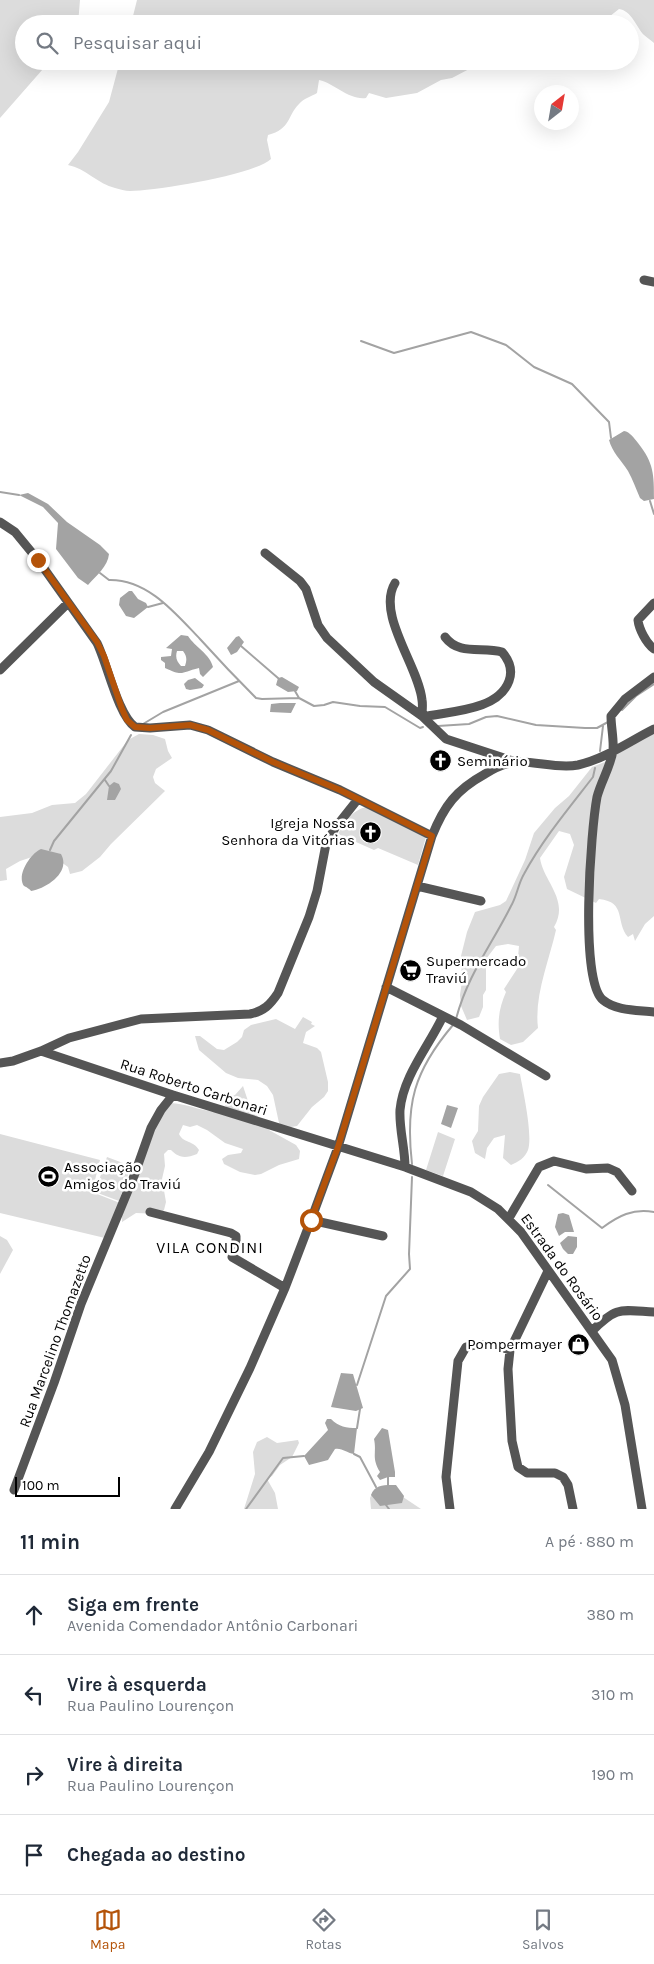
<!DOCTYPE html>
<html lang="pt">
<head>
<meta charset="utf-8">
<style>
  body { margin:0; font-family:Karla,sans-serif; background:#f2f2f3; color:#1f2937 }
  .compass { position:absolute; left:534px; top:85px; width:45px; height:45px; border-radius:50%; background:#fff; box-shadow:0 5px 20px #0002; rotate:31deg }
  .scale { position:absolute; left:15px; bottom:12px; width:105px; box-sizing:border-box; padding-left:5px; border:2px solid #000; border-top:0; font-size:14px; line-height:18px; white-space:nowrap; color:#000; -webkit-text-stroke:4px #fff; paint-order:stroke }
  .stop { position:absolute; width:15px; height:15px; margin:-11px; border:4px solid #b45309; border-radius:50%; background:#fff }
  .stop.end { background:#b45309; border-color:#fff; box-shadow:0 1px 5px #0008 }
  .list { margin:0; padding:0; list-style:none }
  h2 { display:flex; justify-content:space-between; align-items:center; height:65px; margin:0; padding:0 20px; font-size:21px }
  h2 small { font-size:16px; font-weight:400; color:#747a83 }
  .list li { display:grid; grid-template-columns:32px 1fr auto; gap:15px; align-items:center; box-sizing:border-box; height:80px; padding:0 20px; border-top:1px solid #e0e1e3 }
  .list b { display:block; font-size:19px; white-space:nowrap }
  .list p { margin:0; font-size:16px; white-space:nowrap; color:#747a83 }
  .list em { font-size:16px; font-style:normal; color:#747a83 }
  .icon { flex:none; width:28px; height:28px; fill:none; stroke:currentColor; stroke-width:2; stroke-linecap:round; stroke-linejoin:round }
  .map { position:relative; flex:none; width:654px; height:1509px; overflow:hidden }
  .search { position:absolute; background:#fff; box-shadow:0 5px 20px #0002; left:15px; right:15px; top:15px; height:55px; display:flex; align-items:center; gap:12px; box-sizing:border-box; padding:0 18px; border-radius:28px; color:#747a83; font-size:19px }
  .sheet { height:385px; background:#fff }
  nav { display:flex; justify-content:space-around; align-items:center; box-sizing:border-box; height:70px; border-top:1px solid #e0e1e3; background:#fff; font-size:14px; color:#747a83 }
  nav a { display:grid; justify-items:center; gap:2px }
  nav .on { color:#b45309 }
  .map>svg:first-child { display:block }
  .green { fill:#dcdcdc }
  .water { fill:#a3a3a3; fill-rule:evenodd }
  .lines { fill:none; stroke-linecap:round; stroke-linejoin:round }
  .stream { stroke:#a3a3a3; stroke-width:2 }
  .minor { stroke:#555; stroke-width:9 }
  .route { stroke:#b45309; stroke-width:6 }
  .labels { text-anchor:middle; dominant-baseline:central; stroke-width:5; stroke-linejoin:round; paint-order:stroke }
  .poi-label { font-size:15px; fill:#000; stroke:#fff; text-anchor:start }
  .street-label { font-size:15px; fill:#000; stroke:#fff }
  .neighbourhood-label { font-size:16px; letter-spacing:1px; fill:#000; stroke:#fff }
</style>
</head>
<body>
<div class="map">
<svg width="654" height="1509" viewBox="0 0 654 1509">
  <rect width="100%" height="100%" fill="#fff"/>
  <path class="green" d="M 0,0 L 80,0 L 78,24 L 24,24 L 24,61 L 50,61 L 0,118 Z
    M 137,0 L 654,0 L 654,43 C 651,40 647,38 644,35 C 636,27 632,11 619,9 L 600,24 L 131,24 Z
    M 120,61 L 490,61 L 473,67 L 452,78 L 441,80 L 417,93 L 386,98 L 369,93 L 366,98 C 348,100 336,84 319,80 L 317,93 C 312,96 303,99 299,104 C 287,116 291,129 268,135 L 267,140 L 271,159 C 254,175 156,191 130,191 C 125,191 120,189 115,188 C 98,184 85,168 68,165 L 78,152 L 109,102 Z
    M 139,734 L 153,735 L 165,739 L 168,751 L 172,758 L 156,769 L 153,777 L 155,783 L 165,791 L 111,844 L 100,857 L 82,871 L 70,874 L 68,867 L 61,862 L 41,854 L 20,861 L 6,869 L 7,880 L 0,881 L 0,817 L 32,813 L 52,805 L 75,803 L 86,794 L 128,740 Z
    M 654,734 L 654,916 L 645,924 L 635,941 L 633,934 L 628,937 C 615,922 627,902 599,899 L 596,903 L 567,889 L 564,877 L 574,845 L 570,834 L 559,831 L 540,858 C 543,881 570,900 554,927 L 556,930 C 549,961 534,996 538,1028 L 523,1042 L 511,1045 L 500,1039 C 497,1021 499,1008 506,992 L 504,989 L 517,969 L 519,946 L 508,944 L 496,946 L 486,959 L 486,990 L 483,995 L 483,1007 L 479,1017 L 467,1020 L 461,1006 L 460,995 L 462,981 L 461,956 L 467,932 L 475,912 L 500,905 L 506,901 L 525,860 L 534,833 L 555,808 L 569,796 L 592,767 L 610,760 L 622,749 Z
    M 367,807 L 426,837 L 418,865 L 378,848 L 374,850 L 338,834 C 345,822 353,809 367,807 Z
    M 303,1017 L 312,1022 L 311,1024 L 315,1026 L 306,1032 L 303,1043 L 317,1048 L 321,1052 L 328,1082 L 328,1091 L 324,1097 L 312,1107 L 297,1126 L 285,1128 L 279,1123 L 273,1095 L 267,1086 L 258,1080 L 238,1078 L 226,1073 L 199,1050 L 195,1036 L 200,1036 L 217,1049 L 224,1050 L 237,1042 L 242,1037 L 244,1030 L 251,1025 L 276,1019 L 295,1029 Z
    M 510,1072 L 520,1074 C 523,1091 533,1135 528,1150 C 525,1158 518,1162 511,1165 L 503,1158 L 505,1135 L 494,1138 L 487,1148 L 485,1159 L 475,1153 L 472,1141 L 478,1131 L 479,1106 L 483,1097 L 499,1074 Z
    M 243,1086 L 250,1107 L 269,1130 L 296,1145 L 300,1151 L 299,1159 L 279,1165 L 261,1174 L 255,1175 L 240,1172 L 224,1164 L 222,1159 L 228,1155 L 241,1153 L 243,1149 L 225,1143 L 207,1130 L 197,1125 L 190,1127 L 183,1125 L 179,1134 C 183,1143 193,1140 199,1150 L 197,1154 C 186,1158 180,1159 171,1150 L 168,1150 L 164,1154 L 165,1166 L 162,1179 L 166,1202 L 164,1210 L 159,1214 L 136,1213 L 122,1222 L 122,1207 L 154,1117 L 171,1103 C 189,1104 206,1113 225,1113 L 227,1110 L 223,1098 L 235,1095 Z
    M 438,1132 L 455,1139 L 443,1176 L 426,1170 Z
    M 0,1134 L 100,1160 L 92,1192 L 120,1203 L 105,1238 L 0,1213 Z
    M 107,1157 L 131,1166 L 119,1201 L 95,1192 Z
    M 0,1236 L 7,1240 L 13,1250 L 0,1274 Z
    M 267,1437 L 277,1443 L 298,1440 L 299,1443 L 292,1457 L 280,1465 L 272,1476 L 267,1479 L 275,1493 L 278,1509 L 244,1509 L 255,1474 L 253,1452 L 257,1442 Z
    M 373,1491 L 397,1493 L 421,1509 L 371,1509 L 370,1498 Z"/>
  <path class="water" d="M 624,431 C 630,432 634,438 638,443 C 654,463 654,475 654,499 L 644,501 L 640,498 C 636,489 633,480 628,471 C 621,460 612,452 609,440 Z
    M 28,493 L 48,504 L 67,522 L 100,545 L 109,554 C 108,566 96,576 88,585 L 78,578 L 56,549 L 58,523 L 43,507 L 19,495 Z
    M 129,591 L 132,591 L 138,599 L 146,603 L 148,607 L 134,618 L 126,616 L 119,605 L 120,598 Z
    M 181,635 L 188,636 C 195,647 210,654 213,667 L 203,677 L 200,674 L 199,668 C 181,672 184,677 165,668 L 165,663 L 161,660 L 161,657 L 171,656 L 172,649 L 166,648 ZM 177,651 L 183,651 C 187,656 187,660 185,666 L 181,666 C 177,661 175,658 177,651 Z
    M 239,636 L 244,642 L 237,652 L 231,655 L 227,648 L 236,637 Z
    M 282,677 L 299,687 L 297,691 L 288,692 L 276,685 L 278,678 Z
    M 195,678 L 204,685 L 202,688 L 190,690 L 186,689 L 184,684 L 188,680 Z
    M 280,703 L 296,703 L 291,713 L 270,712 L 271,704 Z
    M 114,782 L 119,784 L 121,789 L 115,800 L 107,800 L 109,786 Z
    M 41,849 L 61,854 C 71,872 47,888 31,891 C 31,890 25,886 24,886 C 16,875 31,853 41,849 Z
    M 447,1105 L 458,1108 L 451,1128 L 441,1124 Z
    M 563,1213 L 569,1215 L 574,1232 L 565,1232 L 559,1236 L 555,1227 L 558,1214 Z
    M 568,1236 L 577,1237 L 577,1247 L 573,1254 L 568,1254 L 563,1249 L 560,1243 Z
    M 341,1373 L 353,1374 L 363,1408 L 356,1411 L 331,1407 Z
    M 327,1419 L 331,1419 C 339,1427 346,1428 357,1428 L 354,1454 C 346,1453 343,1448 335,1449 L 328,1460 L 309,1465 L 304,1456 L 328,1430 L 325,1423 Z
    M 382,1428 L 388,1430 L 395,1472 L 395,1477 L 388,1477 L 380,1480 L 377,1476 L 380,1472 C 371,1457 377,1453 374,1439 Z
    M 396,1485 L 404,1496 L 402,1503 L 380,1506 L 371,1495 C 375,1484 385,1485 396,1485 Z"/>
  <g class="lines">
    <path class="stream" d="M 361,341 L 394,353 L 471,332 L 506,345 L 534,367 L 572,384 L 609,422 L 611,438
      M 0,492 L 19,495
      M 650,501 L 654,514
      M 100,573 L 109,580 C 148,579 176,614 200,639 C 218,659 237,679 256,698 L 262,699 L 299,698 L 314,706 L 324,705 L 333,702 L 360,706 L 385,707 L 420,728 L 423,727
      M 148,607 L 163,603
      M 241,646 L 278,678
      M 295,691 L 299,698
      M 622,710 L 636,696 L 654,684
      M 143,724 L 163,712 L 239,681
      M 438,726 L 469,724 L 486,717 L 497,716 L 536,725 L 585,728 L 597,728 L 608,722
      M 600,751 L 603,726
      M 105,780 L 109,786
      M 50,850 L 54,841 L 111,771 L 131,735
      M 456,1019 C 468,974 491,946 511,906 C 517,896 518,884 524,874 C 543,839 569,808 593,777 L 595,768
      M 412,1164 C 405,1104 414,1071 453,1025
      M 548,1185 L 602,1228 C 618,1216 633,1208 654,1212
      M 357,1385 L 386,1296 L 410,1269 L 409,1254 L 412,1177
      M 357,1428 L 360,1409
      M 354,1454 L 360,1457 L 376,1487
      M 388,1477 L 388,1485
      M 386,1505 L 389,1509
      M 246,1509 L 283,1458 L 304,1456"/>
    <path class="minor" d="M 644,280 L 654,282
      M 0,522 L 15,532 L 38,560 L 97,643 C 107,663 118,715 135,727 L 150,728 L 190,725 L 208,730 L 273,762 L 340,790 L 432,836
      M 265,553 L 300,581 L 306,589 L 318,625 L 327,638 L 374,682 L 422,716 L 446,739 L 516,762
      M 395,583 C 376,614 419,667 422,700 C 423,705 422,711 422,716
      M 654,603 L 638,620 C 639,629 646,643 654,649
      M 0,670 L 68,603
      M 654,677 L 625,699 L 611,716 C 611,727 614,739 613,750 C 611,766 601,781 597,797 C 591,829 579,981 603,1000 C 616,1011 638,1010 654,1012
      M 423,717 C 450,711 498,711 509,681 C 513,670 509,660 502,652 C 483,646 459,656 445,637
      M 417,886 L 481,901
      M 386,987 L 461,1025 L 546,1076
      M 41,1051 L 173,1095 L 405,1167 L 471,1192 L 498,1209 L 521,1232 L 612,1360 L 625,1405 L 642,1509
      M 0,1063 L 13,1061 L 41,1051 L 69,1038 L 141,1019 L 250,1014 C 264,1011 270,1005 278,993 L 309,917 L 317,891 L 326,844 L 335,828 L 358,799
      M 405,1167 C 405,1148 399,1129 400,1110 C 403,1076 429,1046 443,1016
      M 150,1212 L 231,1233 L 236,1236 L 236,1241 L 232,1257 L 285,1288
      M 509,1218 L 539,1167 L 554,1161 L 586,1169 L 608,1168 L 617,1172 L 632,1191
      M 311,1220 L 383,1236
      M 548,1271 L 510,1350 L 508,1369 L 512,1441 L 518,1467 L 527,1473 L 555,1473 L 563,1477 L 568,1485 L 573,1509
      M 592,1331 C 617,1306 620,1310 654,1312
      M 14,1490 L 54,1383 L 81,1304 L 134,1176 L 151,1128 L 161,1110 L 173,1095
      M 175,1509 L 209,1452 L 250,1368 L 285,1288 L 311,1220 L 338,1147 L 432,836 C 444,806 456,790 485,774 C 494,768 506,763 517,762 C 537,761 557,769 578,765 C 605,759 630,741 654,729
      M 450,1509 L 446,1477 L 458,1361 L 466,1347 C 480,1343 497,1345 510,1350"/>
  </g>
  <g class="lines">
    <path class="route" d="M 38,560 L 97,642 L 104,656 L 122,709 L 127,720 L 135,727 L 150,728 L 190,725 L 208,730 L 273,762 L 340,790 L 432,836 L 338,1147 L 311,1220"/>
  </g>
  <defs>
    <symbol id="church-disc" viewBox="-11 -11 22 22"><circle r="9.5" fill="#000" stroke="#fff"/><path d="M-1.2-6h2.4v3.5h3.3v2.4h-3.3V6h-2.4V-.1h-3.3v-2.4h3.3Z" fill="#fff"/></symbol>
    <symbol id="supermarket-disc" viewBox="-11 -11 22 22"><circle r="9.5" fill="#000" stroke="#fff"/><path d="M-6-5.5h2.5l.6 2H6L4.5 2H-2.5L-4.4-4H-6ZM-1.5 3.2a1.3 1.3 0 1 0 .1 0ZM3 3.2a1.3 1.3 0 1 0 .1 0Z" fill="#fff"/></symbol>
    <symbol id="stadium-disc" viewBox="-11 -11 22 22"><circle r="9.5" fill="#000" stroke="#fff"/><path d="M0-5a6.5 5 0 1 0 0 10a6.5 5 0 1 0 0-10ZM-3.5-1.8h7v3.6h-7Z" fill="#fff"/></symbol>
    <symbol id="shop-disc" viewBox="-11 -11 22 22"><circle r="9.5" fill="#000" stroke="#fff"/><path d="M-5-2.5h2.3a2.7 3.5 0 0 1 5.4 0H5L5.5 6h-11ZM-1.5-2.5h3a1.5 2.3 0 0 0-3 0Z" fill="#fff"/></symbol>
  </defs>
  <g fill-rule="evenodd">
    <use href="#church-disc" x="428" y="748" width="25" height="25"/>
    <use href="#church-disc" x="358" y="820" width="25" height="25"/>
    <use href="#supermarket-disc" x="398" y="958" width="25" height="25"/>
    <use href="#stadium-disc" x="36" y="1164" width="25" height="25"/>
    <use href="#shop-disc" x="566" y="1332" width="25" height="25"/>
  </g>
  <g class="labels">
    <g class="poi-label">
      <text x="457" y="761">Seminário</text>
      <text x="355" y="823" text-anchor="end">Igreja Nossa<tspan x="355" dy="17">Senhora da Vitórias</tspan></text>
      <text x="426" y="961">Supermercado<tspan x="426" dy="17">Traviú</tspan></text>
      <text x="64" y="1167">Associação<tspan x="64" dy="17">Amigos do Traviú</tspan></text>
      <text x="562" y="1344" text-anchor="end">Pompermayer</text>
    </g>
    <g class="street-label">
      <text transform="translate(194 1087) rotate(18)">Rua Roberto Carbonari</text>
      <text transform="translate(562 1267) rotate(54)">Estrada do Rosário</text>
      <text transform="translate(55 1341) rotate(-70)">Rua Marcelino Thomazetto</text>
    </g>
    <g class="neighbourhood-label">
      <text x="210" y="1247">VILA CONDINI</text>
    </g>
  </g>
</svg>
<svg class="compass" viewBox="-18 -18 36 36"><path d="M0-13l5 13h-10z" fill="#e53935"/><path d="M0 13l5-13h-10z" fill="#747a83"/></svg>
<div class="scale">100 m</div>
<div class="stop" style="left:311px;top:1220px"></div>
<div class="stop end" style="left:38px;top:560px"></div>
<div class="search"><svg class="icon" aria-label="search" viewBox="0 0 24 24"><circle cx="10" cy="10" r="6"/><path d="M15 15l6 6"/></svg>Pesquisar aqui</div>
</div>
<section class="sheet">
<h2>11 min<small>A pé · 880 m</small></h2>
<ul class="list">
<li><svg class="icon" aria-label="ahead" viewBox="0 0 24 24"><path d="M12 20V5M6 11l6-6 6 6"/></svg><div><b>Siga em frente</b><p>Avenida Comendador Antônio Carbonari</p></div><em>380 m</em></li>
<li><svg class="icon" aria-label="left" viewBox="0 0 24 24"><path d="M17 20v-9H6M10 6l-5 5 5 5"/></svg><div><b>Vire à esquerda</b><p>Rua Paulino Lourençon</p></div><em>310 m</em></li>
<li><svg class="icon" aria-label="right" viewBox="0 0 24 24"><path d="M7 20v-9h11M14 6l5 5-5 5"/></svg><div><b>Vire à direita</b><p>Rua Paulino Lourençon</p></div><em>190 m</em></li>
<li><svg class="icon" aria-label="arrive" viewBox="0 0 24 24"><path d="M6 21V4h12l-3 4 3 4H6"/></svg><div><b>Chegada ao destino</b></div></li>
</ul>
</section>
<nav>
<a class="on"><svg class="icon" aria-label="map" viewBox="0 0 24 24"><path d="M3 6l6-2 6 2 6-2v14l-6 2-6-2-6 2zM9 4v14M15 6v14"/></svg>Mapa</a>
<a><svg class="icon" aria-label="directions" viewBox="0 0 24 24"><path d="M12 3l9 9-9 9-9-9zM9 14v-3h6M13 9l2 2-2 2"/></svg>Rotas</a>
<a><svg class="icon" aria-label="saved" viewBox="0 0 24 24"><path d="M7 4h10v16l-5-4-5 4z"/></svg>Salvos</a>
</nav>
</body>
</html>
